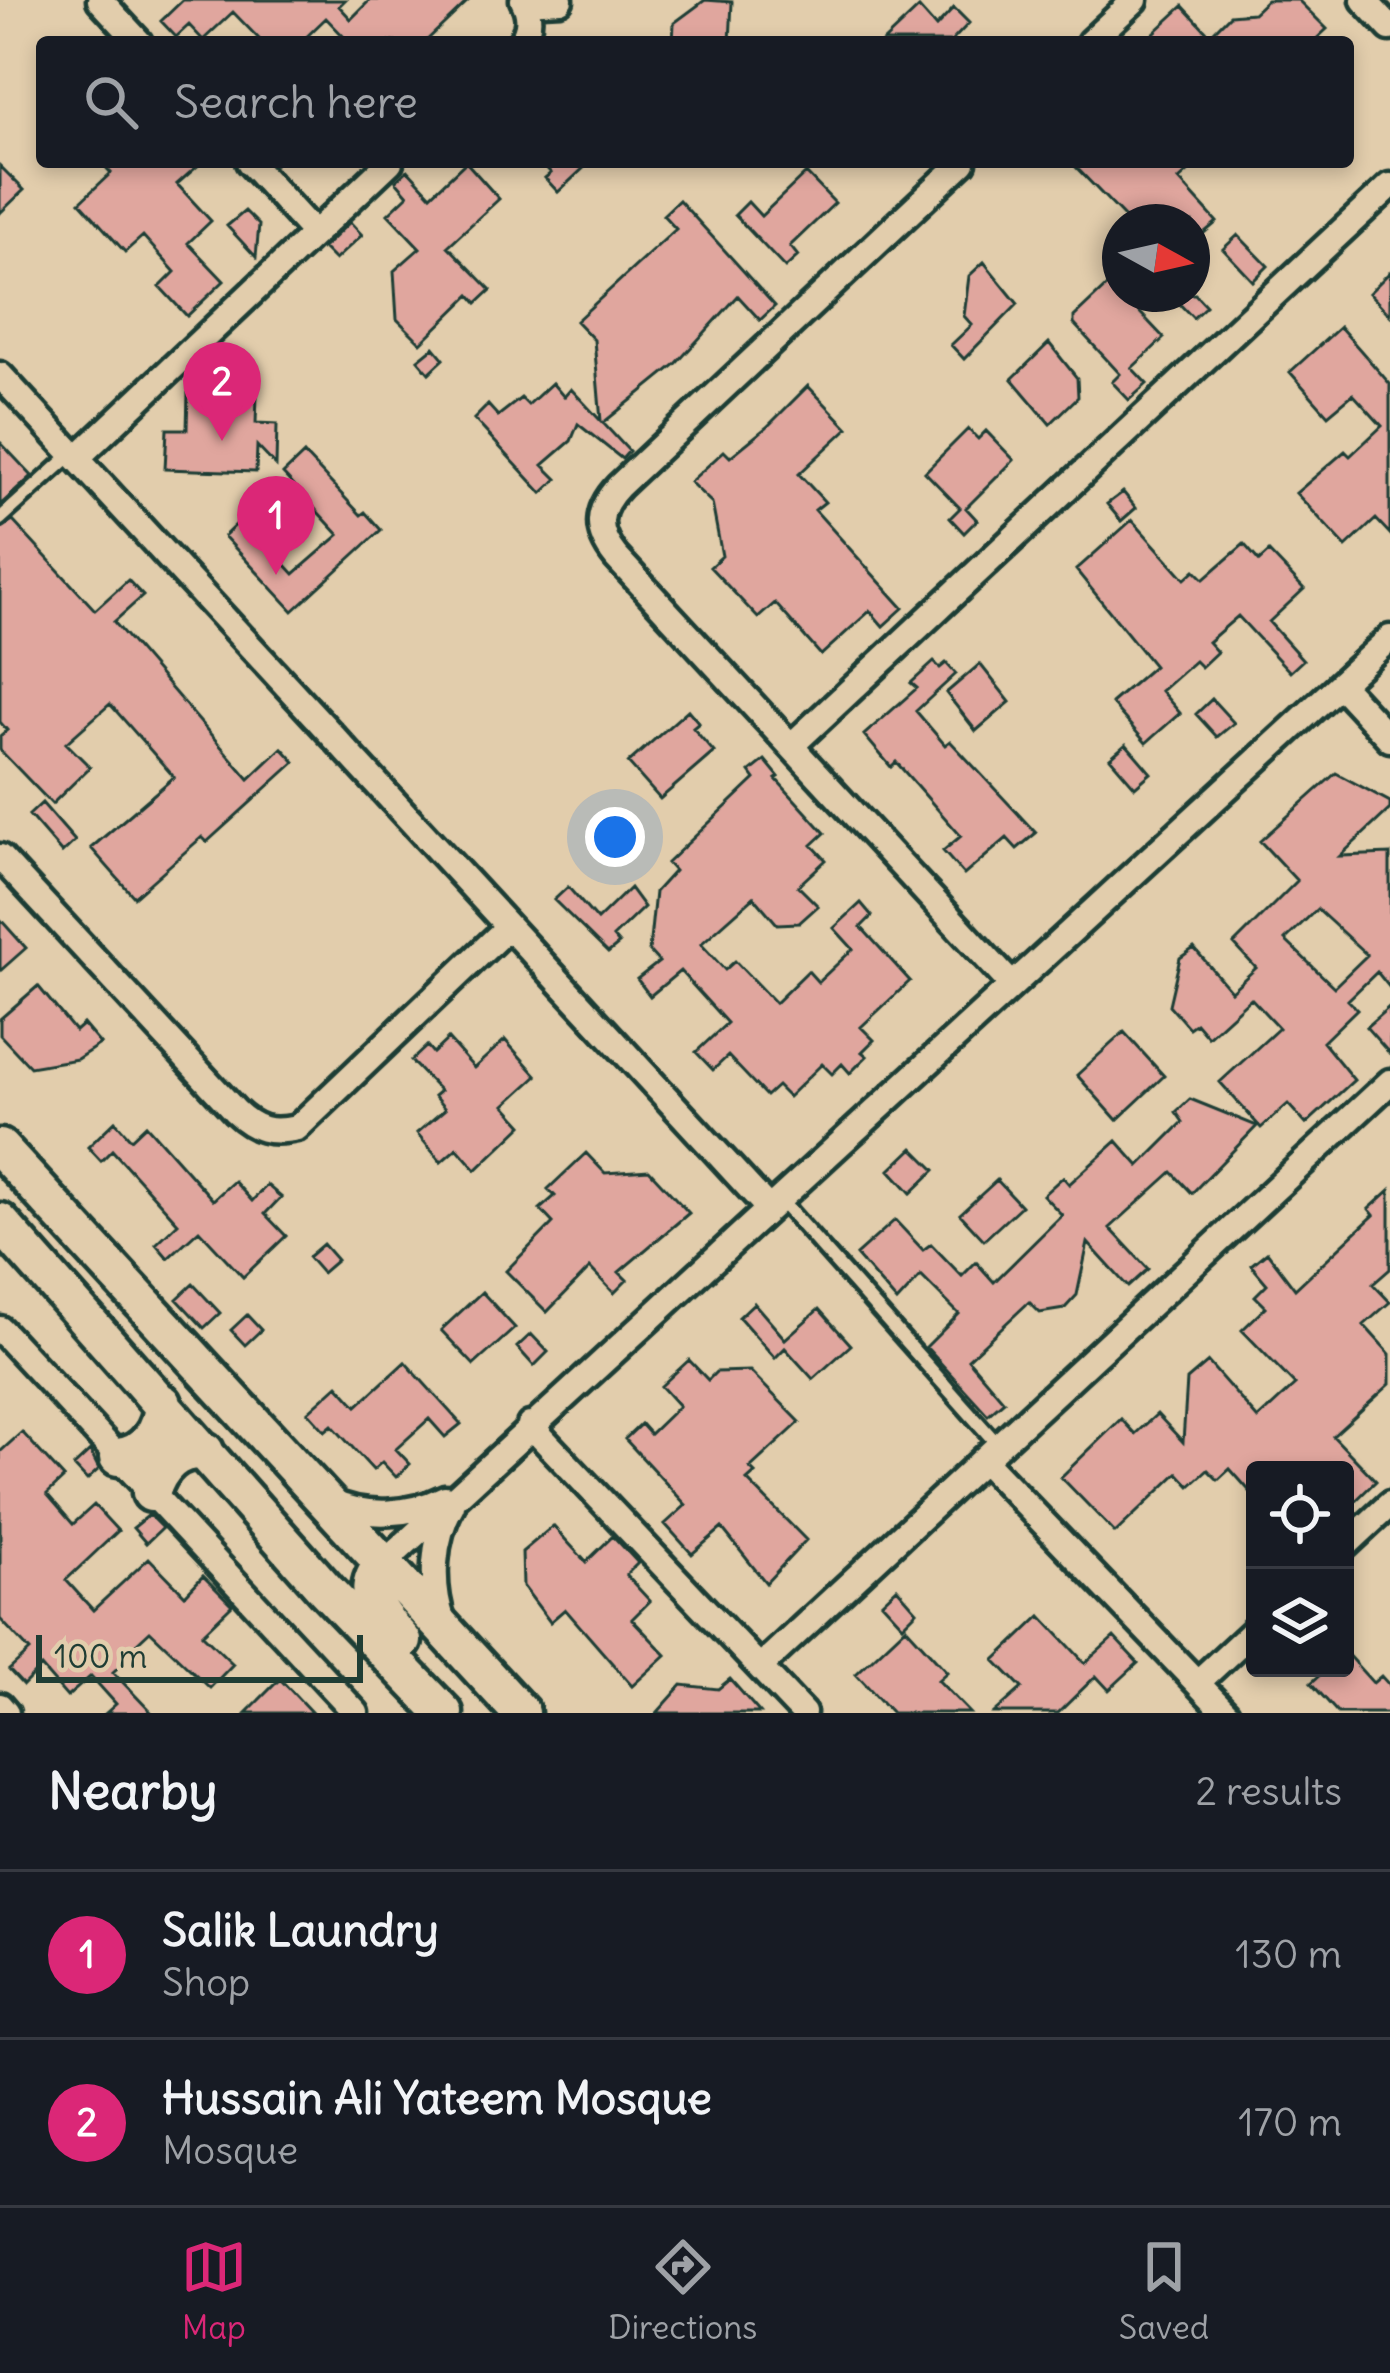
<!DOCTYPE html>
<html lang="en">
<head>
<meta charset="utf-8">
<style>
  body { margin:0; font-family:Delius,sans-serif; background:#242831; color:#f1f3f6 }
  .controls { position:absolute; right:36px; bottom:36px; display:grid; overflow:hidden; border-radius:12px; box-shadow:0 6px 18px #0003 }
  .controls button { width:108px; height:108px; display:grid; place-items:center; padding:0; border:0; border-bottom:3px solid #363941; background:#171b24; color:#f1f3f6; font:60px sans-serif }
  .compass { position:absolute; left:1102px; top:204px; width:108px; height:108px; border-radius:50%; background:#171b24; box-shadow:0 6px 18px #0003; rotate:98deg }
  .scale { position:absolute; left:36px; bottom:30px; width:327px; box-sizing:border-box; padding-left:12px; border:6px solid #1f3d34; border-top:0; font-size:33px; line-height:42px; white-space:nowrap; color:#1f3d34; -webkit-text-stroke:9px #e2cdac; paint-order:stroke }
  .you { position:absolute; left:615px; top:837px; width:42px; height:42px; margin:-30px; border:9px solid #fff; border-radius:50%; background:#1a73e8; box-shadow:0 0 0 18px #1a73e833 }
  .badge { display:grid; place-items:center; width:78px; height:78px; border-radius:50%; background:#db2777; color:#fff; font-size:39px; font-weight:700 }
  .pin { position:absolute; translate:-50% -99px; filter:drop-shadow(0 3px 6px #0008) }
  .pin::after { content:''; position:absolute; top:63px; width:42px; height:36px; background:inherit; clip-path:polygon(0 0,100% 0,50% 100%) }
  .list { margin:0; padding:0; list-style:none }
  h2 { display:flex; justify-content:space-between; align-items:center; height:156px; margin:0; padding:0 48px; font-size:51px }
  h2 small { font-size:39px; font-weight:400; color:#9ea1a6 }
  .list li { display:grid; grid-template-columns:78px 1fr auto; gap:36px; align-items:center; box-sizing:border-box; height:168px; padding:0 48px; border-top:3px solid #363941 }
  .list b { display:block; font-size:45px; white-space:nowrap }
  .list p { margin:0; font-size:39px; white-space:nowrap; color:#9ea1a6 }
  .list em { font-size:39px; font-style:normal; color:#9ea1a6 }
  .icon { flex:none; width:66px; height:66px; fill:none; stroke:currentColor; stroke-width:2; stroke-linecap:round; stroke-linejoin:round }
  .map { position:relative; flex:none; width:1390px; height:1713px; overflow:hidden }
  .search { position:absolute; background:#171b24; box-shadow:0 6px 18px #0003; left:36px; right:36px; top:36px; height:132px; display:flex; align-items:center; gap:30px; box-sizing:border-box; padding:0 42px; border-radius:12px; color:#9ea1a6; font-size:45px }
  .sheet { height:492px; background:#171b24 }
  nav { display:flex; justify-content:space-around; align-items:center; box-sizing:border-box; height:168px; border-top:3px solid #363941; background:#171b24; font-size:33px; color:#9ea1a6 }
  nav a { display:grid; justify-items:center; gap:6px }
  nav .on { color:#db2777 }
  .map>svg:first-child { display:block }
  .building { fill:#e0a69e; stroke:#1f3d34; stroke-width:3; fill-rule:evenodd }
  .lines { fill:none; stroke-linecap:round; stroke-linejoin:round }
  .lane-casing { stroke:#1f3d34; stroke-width:21 }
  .street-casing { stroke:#1f3d34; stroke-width:33 }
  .secondary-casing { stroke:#1f3d34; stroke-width:45 }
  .lane { stroke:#e2cdac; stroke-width:12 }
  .street { stroke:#e2cdac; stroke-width:24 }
  .secondary { stroke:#e2cdac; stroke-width:36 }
</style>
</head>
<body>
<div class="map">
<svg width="1390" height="1713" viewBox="0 0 1390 1713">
  <rect width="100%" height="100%" fill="#e2cdac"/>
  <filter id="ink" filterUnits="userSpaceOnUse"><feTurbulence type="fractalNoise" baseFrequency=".00833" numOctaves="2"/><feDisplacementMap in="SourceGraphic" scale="24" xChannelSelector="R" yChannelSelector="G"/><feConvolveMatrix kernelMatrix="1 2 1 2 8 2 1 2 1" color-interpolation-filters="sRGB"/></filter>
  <g filter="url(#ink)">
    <path class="building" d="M 183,0 L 345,0 L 339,6 L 351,19 L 370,0 L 469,0 L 425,42 L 349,42 L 326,18 L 301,42 L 262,42 L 233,12 L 203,40 L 189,25 L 176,37 L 161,21 Z
      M 705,0 L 732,2 L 730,42 L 673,42 L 674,23 Z
      M 1267,0 L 1298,0 L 1327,29 L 1313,42 L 1163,42 L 1154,33 L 1183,6 L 1210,35 L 1230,15 L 1253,13 Z
      M 919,8 L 936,27 L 954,8 L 969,23 L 951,42 L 883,42 Z
      M 101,162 L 202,162 L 177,184 L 211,221 L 188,243 L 224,281 L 187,316 L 160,287 L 175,272 L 143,236 L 125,252 L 80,202 L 111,173 Z
      M 466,162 L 499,199 L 448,246 L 491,290 L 477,303 L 470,295 L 421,343 L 397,319 L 394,271 L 420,248 L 388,214 L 408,195 L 396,181 L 408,170 L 431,195 Z
      M 541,162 L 590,162 L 558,192 L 545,178 L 551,173 Z
      M 1071,162 L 1199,162 L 1179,180 L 1217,222 L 1192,243 L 1192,222 L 1129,222 Z
      M 0,166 L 24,190 L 0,213 Z
      M 806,173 L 835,203 L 790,246 L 798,256 L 785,268 L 735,215 L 748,202 L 761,216 Z
      M 679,200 L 775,306 L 760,320 L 738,296 L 676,364 L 603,423 L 629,451 L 622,459 L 578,424 L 571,441 L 543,465 L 557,479 L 542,493 L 474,419 L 488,405 L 498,416 L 521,398 L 528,405 L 552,383 L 564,397 L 571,389 L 601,421 L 594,340 L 576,321 L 676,229 L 663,215 Z
      M 245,211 L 259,225 L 256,257 L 227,226 Z
      M 350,222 L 362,235 L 335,260 L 323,248 Z
      M 1238,235 L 1268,266 L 1253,281 L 1223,249 Z
      M 984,262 L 1018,304 L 964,359 L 951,345 L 972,325 L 964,316 L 969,276 Z
      M 1390,272 L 1390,315 L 1369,293 Z
      M 1111,282 L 1164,338 L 1132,368 L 1147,384 L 1129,400 L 1112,382 L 1120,374 L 1074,324 L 1074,317 Z
      M 1170,294 L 1195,294 L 1206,306 L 1193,318 Z
      M 1340,327 L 1390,384 L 1390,534 L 1376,519 L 1346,547 L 1296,493 L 1345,451 L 1350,456 L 1382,426 L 1353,394 L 1328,415 L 1290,372 Z
      M 1049,343 L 1077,378 L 1078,397 L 1050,424 L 1012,379 Z
      M 434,347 L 444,359 L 429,373 L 418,360 Z
      M 808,386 L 848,428 L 799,474 L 825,502 L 815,510 L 903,608 L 883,626 L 870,611 L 821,655 L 775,603 L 758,618 L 710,567 L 722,556 L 712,503 L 690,482 L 724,451 L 730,457 L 767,427 Z
      M 188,393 L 257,395 L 256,423 L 277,424 L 276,466 L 257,446 L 256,472 L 165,469 L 167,429 L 187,429 Z
      M 968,429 L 978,439 L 986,431 L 1014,460 L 966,508 L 977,520 L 964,533 L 950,518 L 960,508 L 925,472 Z
      M 0,442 L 32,476 L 0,505 Z
      M 304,454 L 361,515 L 365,512 L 381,530 L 293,611 L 224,536 L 243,518 L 294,574 L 339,535 L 283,474 Z
      M 1123,492 L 1136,508 L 1121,521 L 1107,504 Z
      M 1132,520 L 1185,579 L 1195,570 L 1204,579 L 1244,544 L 1259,561 L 1269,552 L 1304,589 L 1269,622 L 1303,660 L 1290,672 L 1238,616 L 1208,642 L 1217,652 L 1201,667 L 1195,661 L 1161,691 L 1180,713 L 1146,743 L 1111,703 L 1154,666 L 1076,570 Z
      M 13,521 L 95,610 L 128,580 L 143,596 L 114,622 L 249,779 L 282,748 L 295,762 L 207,842 L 202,837 L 134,897 L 91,848 L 174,777 L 110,704 L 66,743 L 90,767 L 52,804 L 0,750 L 0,736 L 7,730 L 0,722 L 0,529 Z
      M 934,662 L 940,668 L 946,663 L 956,674 L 916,711 L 945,745 L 950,741 L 1036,833 L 1017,849 L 1007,838 L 964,875 L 943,851 L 961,836 L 896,762 L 891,767 L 864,735 L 917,688 L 911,683 Z
      M 980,664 L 1010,702 L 976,731 L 946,693 Z
      M 1212,699 L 1234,723 L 1217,737 L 1196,714 Z
      M 688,710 L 699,723 L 693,728 L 714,752 L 660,799 L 628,763 Z
      M 1126,744 L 1151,773 L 1135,787 L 1110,758 Z
      M 765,760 L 779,777 L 776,779 L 825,833 L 812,845 L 826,860 L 798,886 L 818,906 L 799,923 L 777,924 L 754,897 L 701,944 L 725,970 L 735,961 L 775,1003 L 808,971 L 818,982 L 853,949 L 834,928 L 861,903 L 872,916 L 861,927 L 910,981 L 861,1027 L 874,1040 L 862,1052 L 867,1056 L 850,1073 L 842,1064 L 832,1074 L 822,1064 L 788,1097 L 777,1086 L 766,1096 L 728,1056 L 713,1070 L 696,1052 L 727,1023 L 680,971 L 650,996 L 637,979 L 659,962 L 649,951 L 655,892 L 674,871 L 667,863 L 755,779 L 750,772 Z
      M 1336,773 L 1390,802 L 1390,809 L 1340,856 L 1390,854 L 1390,988 L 1377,972 L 1348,1000 L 1357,1009 L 1323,1042 L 1354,1080 L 1306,1124 L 1288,1104 L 1261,1128 L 1220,1082 L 1279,1028 L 1251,998 L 1208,1037 L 1196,1023 L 1189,1028 L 1169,1005 L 1180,958 L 1194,948 L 1231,991 L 1256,968 L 1234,944 L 1297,881 L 1260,841 ZM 1317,909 L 1367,955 L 1334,987 L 1285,940 Z
      M 42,803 L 75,841 L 62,853 L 29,815 Z
      M 568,887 L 597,920 L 630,888 L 644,907 L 613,937 L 619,944 L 608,953 L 554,900 Z
      M 0,919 L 26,948 L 0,971 Z
      M 38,986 L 75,1031 L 83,1024 L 100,1044 L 77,1059 L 30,1067 L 0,1035 L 0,1019 Z
      M 1390,1006 L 1390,1054 L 1366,1027 Z
      M 1124,1032 L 1164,1076 L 1117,1120 L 1077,1075 Z
      M 448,1039 L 474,1068 L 505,1040 L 537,1076 L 505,1105 L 523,1125 L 476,1170 L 457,1148 L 441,1162 L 417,1133 L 445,1109 L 434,1096 L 440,1091 L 411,1061 L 427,1046 L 433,1053 Z
      M 1190,1099 L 1257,1126 L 1192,1193 L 1172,1172 L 1110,1228 L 1148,1269 L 1128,1287 L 1088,1243 L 1077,1295 L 1064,1309 L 1040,1313 L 1029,1302 L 968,1359 L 1004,1401 L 988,1415 L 926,1347 L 959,1314 L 921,1276 L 897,1302 L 856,1255 L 895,1220 L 923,1250 L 931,1244 L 962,1276 L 976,1262 L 994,1282 L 1062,1215 L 1043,1195 L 1063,1177 L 1069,1184 L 1117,1141 L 1139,1166 L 1183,1122 L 1176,1112 Z
      M 115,1121 L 131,1139 L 146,1125 L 213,1200 L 234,1181 L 252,1201 L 267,1185 L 281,1197 L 265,1214 L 286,1236 L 243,1277 L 199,1230 L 168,1258 L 156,1244 L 178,1223 L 112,1150 L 101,1161 L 88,1147 Z
      M 913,1148 L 935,1170 L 911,1193 L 890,1170 Z
      M 586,1153 L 605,1173 L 649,1170 L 689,1213 L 619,1272 L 627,1280 L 614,1293 L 590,1268 L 547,1312 L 506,1271 L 553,1223 L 540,1209 L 555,1196 L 548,1189 Z
      M 997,1180 L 1021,1206 L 984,1240 L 960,1214 Z
      M 1390,1190 L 1390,1269 L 1373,1284 L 1390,1302 L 1364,1325 L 1390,1354 L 1390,1384 L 1333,1436 L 1376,1481 L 1345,1511 L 1345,1470 L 1255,1470 L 1255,1497 L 1230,1469 L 1218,1480 L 1208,1470 L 1190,1486 L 1178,1473 L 1115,1533 L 1061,1477 L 1121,1419 L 1135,1434 L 1157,1414 L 1183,1442 L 1187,1380 L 1208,1362 L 1258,1419 L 1295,1385 L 1242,1330 L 1266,1307 L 1255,1296 L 1267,1284 L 1251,1265 L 1267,1252 L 1295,1289 L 1374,1215 L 1369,1209 Z
      M 323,1244 L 337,1260 L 322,1273 L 308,1257 Z
      M 193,1284 L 220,1313 L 204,1328 L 177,1299 Z
      M 482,1292 L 515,1328 L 474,1365 L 441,1330 Z
      M 754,1303 L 785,1339 L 819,1309 L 851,1345 L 813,1379 L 785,1348 L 775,1358 L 739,1317 Z
      M 247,1315 L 261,1330 L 245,1345 L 231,1330 Z
      M 531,1334 L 548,1352 L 534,1366 L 517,1347 Z
      M 689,1360 L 708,1380 L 716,1372 L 750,1371 L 800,1422 L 750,1468 L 755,1473 L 747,1480 L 806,1540 L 766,1583 L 722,1528 L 692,1554 L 665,1524 L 686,1505 L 625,1439 L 641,1424 L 650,1434 L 679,1406 L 661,1386 Z
      M 405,1362 L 461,1424 L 445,1437 L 429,1419 L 396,1449 L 410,1464 L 396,1477 L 382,1462 L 373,1470 L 332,1425 L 325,1431 L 308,1412 L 338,1385 L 357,1406 Z
      M 22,1432 L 64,1478 L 47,1494 L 73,1524 L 94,1505 L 118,1531 L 66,1580 L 93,1610 L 149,1558 L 185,1595 L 203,1576 L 232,1605 L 202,1634 L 233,1664 L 210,1688 L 150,1631 L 122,1657 L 125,1661 L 113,1672 L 152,1713 L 106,1713 L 116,1704 L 91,1676 L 67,1697 L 41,1667 L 23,1685 L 9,1670 L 30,1651 L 0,1619 L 0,1452 Z
      M 90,1451 L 99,1469 L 87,1480 L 74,1466 Z
      M 149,1515 L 162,1528 L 146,1543 L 133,1528 Z
      M 553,1526 L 586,1562 L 613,1536 L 638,1563 L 626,1575 L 650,1601 L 632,1619 L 666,1655 L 632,1686 L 565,1609 L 550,1622 L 523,1586 L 522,1552 Z
      M 897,1588 L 917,1611 L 903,1625 L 882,1602 Z
      M 1041,1616 L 1085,1663 L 1114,1637 L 1138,1663 L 1109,1690 L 1096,1676 L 1058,1713 L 994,1713 L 1022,1688 L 995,1660 Z
      M 906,1627 L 947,1672 L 938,1680 L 970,1713 L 892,1713 L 856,1674 Z
      M 1345,1652 L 1373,1683 L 1381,1676 L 1390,1686 L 1390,1713 L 1338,1713 L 1311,1683 L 1328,1668 L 1345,1668 Z
      M 280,1679 L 312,1713 L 246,1713 Z
      M 730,1679 L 760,1713 L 657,1713 L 682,1685 L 718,1689 Z"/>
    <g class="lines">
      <defs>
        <path id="lane" d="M 0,519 L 73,453
          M 780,1200 L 998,1445"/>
        <path id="street" d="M 100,0 L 139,42
          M 1364,0 L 1390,28
          M 525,2 L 560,0
          M 521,42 C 530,28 531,15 523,0
          M 1090,42 L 1135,0
          M 249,162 L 313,232
          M 963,162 L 619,486 C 596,510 595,531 616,557 L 1011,984
          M 0,375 L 769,1209
          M 77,458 L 390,162
          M 1340,685 L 1390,739
          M 791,746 L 1390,186
          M 0,857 L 235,1111 C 255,1130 270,1134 297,1128 L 507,928
          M 0,1329 L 356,1713
          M 530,1425 L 803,1713
          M 983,1460 L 1226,1713
          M 328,1501 C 365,1518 409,1516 445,1498
          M 1345,1546 L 1390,1504
          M 383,1564 L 1390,638
          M 443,1622 C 430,1585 432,1539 452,1505
          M 760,1667 L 1390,1082
          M 1198,1682 L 1255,1629
          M 0,1706 L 6,1713"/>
        <path id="secondary" d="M 0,1148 L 521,1713
          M 0,1222 L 326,1590 L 444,1713
          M 118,1457 C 146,1455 162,1429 163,1403
          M 151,1493 C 160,1466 176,1449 205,1451
          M 383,1564 C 356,1594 382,1617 403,1641"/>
      </defs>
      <use href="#lane" class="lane-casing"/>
      <use href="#street" class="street-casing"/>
      <use href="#secondary" class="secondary-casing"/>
      <use href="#lane" class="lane"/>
      <use href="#street" class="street"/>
      <use href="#secondary" class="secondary"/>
    </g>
  </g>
</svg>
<div class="controls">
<button><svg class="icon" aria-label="locate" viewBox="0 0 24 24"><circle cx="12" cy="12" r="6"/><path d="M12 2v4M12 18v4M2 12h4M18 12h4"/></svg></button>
<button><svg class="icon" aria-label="layers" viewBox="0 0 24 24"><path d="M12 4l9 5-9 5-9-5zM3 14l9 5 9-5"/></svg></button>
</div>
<svg class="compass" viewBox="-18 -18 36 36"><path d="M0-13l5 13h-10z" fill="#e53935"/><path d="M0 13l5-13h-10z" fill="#9ea1a6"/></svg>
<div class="scale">100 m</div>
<div class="you"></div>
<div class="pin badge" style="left:276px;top:575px">1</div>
<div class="pin badge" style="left:222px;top:441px">2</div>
<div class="search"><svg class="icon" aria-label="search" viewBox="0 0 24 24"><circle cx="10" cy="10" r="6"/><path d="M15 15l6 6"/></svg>Search here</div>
</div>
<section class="sheet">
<h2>Nearby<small>2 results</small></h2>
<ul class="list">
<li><span class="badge">1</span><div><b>Salik Laundry</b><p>Shop</p></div><em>130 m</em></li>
<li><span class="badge">2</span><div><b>Hussain Ali Yateem Mosque</b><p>Mosque</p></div><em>170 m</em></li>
</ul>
</section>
<nav>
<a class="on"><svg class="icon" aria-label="map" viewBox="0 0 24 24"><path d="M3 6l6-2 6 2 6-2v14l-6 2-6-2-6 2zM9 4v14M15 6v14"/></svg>Map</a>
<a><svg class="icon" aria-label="directions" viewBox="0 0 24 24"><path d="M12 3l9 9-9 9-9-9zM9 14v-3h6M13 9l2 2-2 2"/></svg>Directions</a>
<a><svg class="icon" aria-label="saved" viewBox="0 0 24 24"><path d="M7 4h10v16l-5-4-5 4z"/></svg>Saved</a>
</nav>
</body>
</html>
